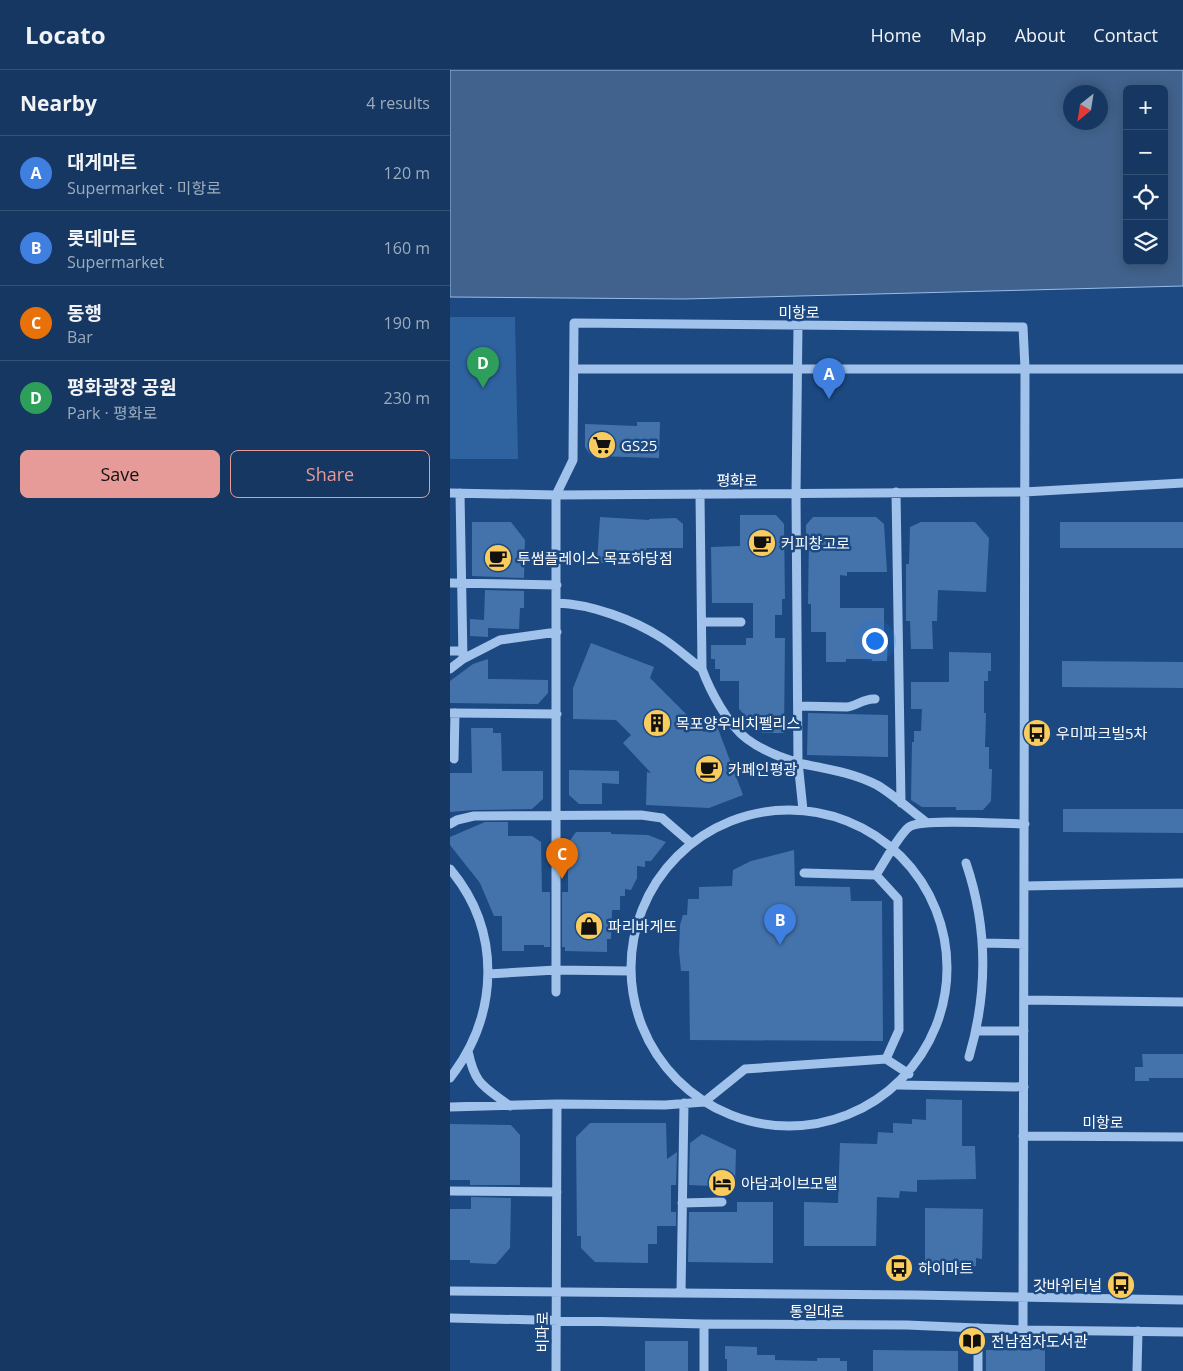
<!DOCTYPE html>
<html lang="en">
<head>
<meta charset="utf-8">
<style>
  body { margin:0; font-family:"Open Sans","Noto Sans KR",sans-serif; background:#1e3f67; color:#f1f3f6 }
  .controls { position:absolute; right:15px; top:15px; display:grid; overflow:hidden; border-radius:8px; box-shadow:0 2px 12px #0003 }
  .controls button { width:45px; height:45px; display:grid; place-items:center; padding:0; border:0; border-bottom:1px solid #345176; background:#153761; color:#f1f3f6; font:25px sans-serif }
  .compass { position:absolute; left:613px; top:15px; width:45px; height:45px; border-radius:50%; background:#153761; box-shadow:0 2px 12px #0003; rotate:210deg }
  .you { position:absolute; left:424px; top:570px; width:18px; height:18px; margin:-12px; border:4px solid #fff; border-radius:50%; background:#1a73e8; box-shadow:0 0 0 8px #1a73e833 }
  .badge { display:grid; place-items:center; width:32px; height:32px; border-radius:50%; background:#e69b98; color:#fff; font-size:16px; font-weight:700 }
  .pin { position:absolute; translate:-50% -41px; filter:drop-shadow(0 1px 2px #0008) }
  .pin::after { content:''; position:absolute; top:26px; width:18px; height:15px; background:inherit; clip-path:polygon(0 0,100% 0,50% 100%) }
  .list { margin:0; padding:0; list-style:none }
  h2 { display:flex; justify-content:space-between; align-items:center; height:65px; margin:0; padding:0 20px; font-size:21px }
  h2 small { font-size:16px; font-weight:400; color:#9dacbd }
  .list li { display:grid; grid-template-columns:32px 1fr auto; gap:15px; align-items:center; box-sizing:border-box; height:75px; padding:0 20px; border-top:1px solid #345176 }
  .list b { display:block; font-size:19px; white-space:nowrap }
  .list p { margin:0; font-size:16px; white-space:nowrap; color:#9dacbd }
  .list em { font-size:16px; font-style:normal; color:#9dacbd }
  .actions { display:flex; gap:10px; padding:15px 20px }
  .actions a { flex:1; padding:11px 0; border:1px solid #e69b98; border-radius:8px; text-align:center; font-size:18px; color:#e69b98 }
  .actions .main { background:#e69b98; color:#111 }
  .icon { flex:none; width:28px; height:28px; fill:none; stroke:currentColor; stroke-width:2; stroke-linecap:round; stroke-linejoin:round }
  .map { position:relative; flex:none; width:733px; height:1301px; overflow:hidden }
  header { display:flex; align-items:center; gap:30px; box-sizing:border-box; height:70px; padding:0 25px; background:#153761; border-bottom:1px solid #345176 }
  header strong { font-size:24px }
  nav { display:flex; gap:28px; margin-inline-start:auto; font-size:18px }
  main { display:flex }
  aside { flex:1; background:#153761 }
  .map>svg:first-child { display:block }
  .green { fill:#2f63a0 }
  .water { fill:#41628c; stroke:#94bdec; fill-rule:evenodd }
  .building { fill:#4473ab }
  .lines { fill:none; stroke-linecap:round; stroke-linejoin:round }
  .minor { stroke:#a1c2ea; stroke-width:9 }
  .labels { text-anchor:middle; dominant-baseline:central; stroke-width:5; stroke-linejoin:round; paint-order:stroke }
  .street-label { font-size:15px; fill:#fff; stroke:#1c4981 }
  .poi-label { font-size:15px; fill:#fff; stroke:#1c4981; text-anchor:start }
</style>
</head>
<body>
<header>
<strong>Locato</strong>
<nav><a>Home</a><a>Map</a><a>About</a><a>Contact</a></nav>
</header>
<main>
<aside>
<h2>Nearby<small>4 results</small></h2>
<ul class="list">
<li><span class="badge" style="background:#3f7fe0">A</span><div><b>대게마트</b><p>Supermarket · 미항로</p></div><em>120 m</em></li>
<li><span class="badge" style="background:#3f7fe0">B</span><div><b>롯데마트</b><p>Supermarket</p></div><em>160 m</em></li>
<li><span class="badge" style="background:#e8710a">C</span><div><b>동행</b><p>Bar</p></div><em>190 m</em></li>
<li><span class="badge" style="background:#2e9e5b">D</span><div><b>평화광장 공원</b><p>Park · 평화로</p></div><em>230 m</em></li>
</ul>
<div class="actions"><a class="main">Save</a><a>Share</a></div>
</aside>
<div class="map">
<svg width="733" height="1301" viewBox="0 0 733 1301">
  <rect width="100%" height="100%" fill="#1c4981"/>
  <path class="green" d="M 0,247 L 65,247 L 68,389 L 0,389 Z"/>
  <path class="water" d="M 0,0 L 733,0 L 733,216 L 234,229 L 0,227 ZM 677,19 L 714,19 L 714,191 L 677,191 ZM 620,22 L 650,22 L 650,52 L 620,52 Z"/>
  <path class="building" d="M 187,352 L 210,352 L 209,388 L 146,386 L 140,384 L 135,377 L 135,354 L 187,356 Z
    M 290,445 L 326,445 L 334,454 L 335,529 L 332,529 L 332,545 L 325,545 L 325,568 L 335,568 L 334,663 L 312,663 L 289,639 L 289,611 L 270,611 L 270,599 L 265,599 L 265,589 L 261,589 L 261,575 L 296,575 L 296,568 L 303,568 L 303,533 L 262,533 L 261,477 L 290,476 Z
    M 150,447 L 199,450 L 199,449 L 226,448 L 233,454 L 233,478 L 196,478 L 198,492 L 147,493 Z
    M 363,447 L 426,447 L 434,454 L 437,502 L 397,502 L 397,506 L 390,505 L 390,538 L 434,538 L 434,568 L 438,568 L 437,591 L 422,591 L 422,589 L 396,589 L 396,592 L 376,592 L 376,562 L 361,562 L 361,534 L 358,534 L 359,467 L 356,467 L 356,455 Z
    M 22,452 L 61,452 L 75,470 L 74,508 L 22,506 Z
    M 471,452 L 525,452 L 539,468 L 536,522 L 488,520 L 487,551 L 482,551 L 483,579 L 461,579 L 460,551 L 456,551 L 456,494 L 459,494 L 460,457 Z
    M 610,452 L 733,452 L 733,478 L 610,478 Z
    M 35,520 L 74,521 L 74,538 L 70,538 L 69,559 L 38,558 L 38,567 L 20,566 L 20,549 L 34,550 Z
    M 141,573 L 204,597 L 200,608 L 254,662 L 267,656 L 293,725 L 259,738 L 196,735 L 197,702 L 201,703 L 173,673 L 181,665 L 166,650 L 123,649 L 123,618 Z
    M 499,582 L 541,583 L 541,601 L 538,601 L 538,611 L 534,611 L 534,643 L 536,643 L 535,677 L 539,677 L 539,699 L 542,699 L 541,731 L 533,740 L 506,740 L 506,737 L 472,737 L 461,730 L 462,672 L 464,672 L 464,661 L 471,661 L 472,639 L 461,639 L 461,612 L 499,612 Z
    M 38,589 L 38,609 L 98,610 L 98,623 L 88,634 L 0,633 L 0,611 L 23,594 Z
    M 612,591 L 733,592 L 733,618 L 612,617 Z
    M 358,643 L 438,645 L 438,687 L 357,685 Z
    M 21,658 L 43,658 L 43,663 L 51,663 L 52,701 L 93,701 L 93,729 L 82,739 L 24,740 L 0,742 L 0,703 L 22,703 Z
    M 119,700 L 169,701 L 169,714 L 152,713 L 152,734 L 129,734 L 119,725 Z
    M 613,739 L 733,739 L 733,763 L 613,762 Z
    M 35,752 L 58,752 L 58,766 L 82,766 L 91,772 L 92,822 L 100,822 L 100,877 L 94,877 L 94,875 L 74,875 L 74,881 L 52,881 L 52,846 L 44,846 L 30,813 L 0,775 L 0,767 Z
    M 126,762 L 161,762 L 161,764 L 198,765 L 216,772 L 201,791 L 195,791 L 195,797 L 187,796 L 187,808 L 181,820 L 175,819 L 175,826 L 170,826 L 170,840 L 162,840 L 161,869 L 157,869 L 157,882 L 115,881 L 115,877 L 112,877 L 112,822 L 118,822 L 118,794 L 116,794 L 116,776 Z
    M 344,780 L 345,816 L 400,817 L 401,831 L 432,831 L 433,971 L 240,970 L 239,901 L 231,901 L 229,881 L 230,855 L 233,845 L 237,845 L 238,829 L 249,829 L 249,817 L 282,816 L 283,800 L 301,791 Z
    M 692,984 L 733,984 L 733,1008 L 699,1008 L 699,1011 L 685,1011 L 685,997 L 693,997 Z
    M 476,1029 L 512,1030 L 512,1076 L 525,1076 L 526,1109 L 467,1110 L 467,1122 L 450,1121 L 449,1128 L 427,1127 L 426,1176 L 354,1176 L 354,1132 L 388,1133 L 390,1073 L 427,1074 L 428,1062 L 443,1063 L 443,1053 L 462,1054 L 462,1049 L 476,1050 Z
    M 140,1053 L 216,1053 L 217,1089 L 227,1082 L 226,1115 L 221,1115 L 221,1142 L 226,1142 L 226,1156 L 207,1156 L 207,1174 L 198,1174 L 198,1193 L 145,1192 L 131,1178 L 131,1166 L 127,1166 L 126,1067 Z
    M 0,1054 L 61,1055 L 70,1065 L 70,1115 L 20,1115 L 20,1110 L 0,1110 Z
    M 252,1064 L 286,1080 L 285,1117 L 239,1115 L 240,1073 Z
    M 21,1127 L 61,1128 L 60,1178 L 46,1194 L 20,1193 L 20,1190 L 0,1190 L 0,1139 L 21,1139 Z
    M 287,1132 L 323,1132 L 323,1193 L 238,1192 L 239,1142 L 287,1142 Z
    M 475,1138 L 533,1139 L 532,1189 L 526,1188 L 526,1196 L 475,1195 Z
    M 195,1271 L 238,1271 L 238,1301 L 195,1301 Z
    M 275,1276 L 307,1277 L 307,1285 L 325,1285 L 325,1290 L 367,1291 L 367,1288 L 390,1288 L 390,1291 L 397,1291 L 397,1301 L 277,1301 L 277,1289 L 275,1289 Z
    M 595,1279 L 595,1301 L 536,1301 L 536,1280 Z
    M 423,1280 L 508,1281 L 508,1301 L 423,1301 Z"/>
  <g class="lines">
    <path class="minor" d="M 348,255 L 346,424 L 348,692 L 353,740
      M 124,299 L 733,299
      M 446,422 L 451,733
      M 0,423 L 106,425 L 574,422 L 733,413
      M 10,423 L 13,589
      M 250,424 L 252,599 C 260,621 278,655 297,669 C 313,681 334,689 353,694 C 378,699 404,703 427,715 C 444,725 460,740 476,752
      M 0,513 L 107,515
      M 107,533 C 141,534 184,550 212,568 C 226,577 239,589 252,599
      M 252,552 L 291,552
      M 0,581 L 13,581
      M 0,599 L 13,589 L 50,570 L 107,562
      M 348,636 L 397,637 C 407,636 414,628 425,629
      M 0,643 L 107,644
      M 4,689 L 5,643
      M181 898a158 158 0 1 1 316 0a158 158 0 1 1-316 0Z
      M 0,754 L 7,750 L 24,746 L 191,745 L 212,748 L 241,773
      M 516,793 C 538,858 538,922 519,987
      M 0,799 C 52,861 49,945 0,1008
      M 354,803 L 426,805
      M 574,816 L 733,813
      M 533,873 L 574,874
      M 38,904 L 106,900 L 180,901
      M 106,922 L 106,425 L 123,390 L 124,253 L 573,257 L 575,298 L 573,1260
      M 574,930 L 733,932
      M 527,961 L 574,961
      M 18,981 C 25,1015 33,1016 60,1036
      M 436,989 L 449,960 L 448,829 L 426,805 C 434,793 448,766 459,757 C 470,748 555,754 575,754
      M 447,1015 L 574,1017
      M 0,1037 L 107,1034 L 215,1035 L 254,1032 L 295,999 L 436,989 L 459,1004
      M 573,1066 L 733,1067
      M 0,1121 L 107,1122
      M 232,1133 L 272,1132
      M 0,1221 L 465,1225 L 733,1230
      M 231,1223 L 234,1033
      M 0,1248 L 254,1254 L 457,1255 L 573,1260 L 733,1262
      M 528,1258 L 528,1301
      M 106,1301 L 107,1034
      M 254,1301 L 254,1254
      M 687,1301 L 688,1261"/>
  </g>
  <defs>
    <symbol id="supermarket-disc" viewBox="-11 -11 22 22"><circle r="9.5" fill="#facc5e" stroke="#1c4981"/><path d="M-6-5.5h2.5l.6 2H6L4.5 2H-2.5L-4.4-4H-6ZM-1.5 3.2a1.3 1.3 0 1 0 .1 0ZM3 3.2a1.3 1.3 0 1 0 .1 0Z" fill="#111"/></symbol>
    <symbol id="cafe-disc" viewBox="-11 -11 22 22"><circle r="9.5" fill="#facc5e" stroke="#1c4981"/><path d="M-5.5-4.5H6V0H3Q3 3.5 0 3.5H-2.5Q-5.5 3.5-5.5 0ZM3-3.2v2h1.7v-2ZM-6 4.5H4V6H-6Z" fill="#111"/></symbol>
    <symbol id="building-disc" viewBox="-11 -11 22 22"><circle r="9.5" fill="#facc5e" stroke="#1c4981"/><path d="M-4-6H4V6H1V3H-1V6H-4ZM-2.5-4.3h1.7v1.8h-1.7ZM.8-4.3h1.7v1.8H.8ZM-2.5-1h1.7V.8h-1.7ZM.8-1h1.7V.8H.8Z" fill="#111"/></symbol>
    <symbol id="bus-disc" viewBox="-11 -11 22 22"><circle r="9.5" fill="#facc5e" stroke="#1c4981"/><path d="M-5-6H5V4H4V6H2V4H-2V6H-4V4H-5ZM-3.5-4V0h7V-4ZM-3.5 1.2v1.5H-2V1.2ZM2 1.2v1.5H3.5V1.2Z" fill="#111"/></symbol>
    <symbol id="shop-disc" viewBox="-11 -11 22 22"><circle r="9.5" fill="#facc5e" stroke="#1c4981"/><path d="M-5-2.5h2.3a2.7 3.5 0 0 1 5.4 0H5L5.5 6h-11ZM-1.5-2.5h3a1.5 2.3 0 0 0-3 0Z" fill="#111"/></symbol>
    <symbol id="hotel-disc" viewBox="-11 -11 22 22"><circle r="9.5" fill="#facc5e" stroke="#1c4981"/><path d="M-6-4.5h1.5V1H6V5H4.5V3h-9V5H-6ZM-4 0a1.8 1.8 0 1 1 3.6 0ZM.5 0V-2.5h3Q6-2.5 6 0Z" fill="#111"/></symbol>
    <symbol id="library-disc" viewBox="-11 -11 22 22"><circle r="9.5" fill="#facc5e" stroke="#1c4981"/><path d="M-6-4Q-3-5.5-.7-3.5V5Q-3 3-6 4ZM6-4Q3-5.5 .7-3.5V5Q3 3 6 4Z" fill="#111"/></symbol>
  </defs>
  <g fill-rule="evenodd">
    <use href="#supermarket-disc" x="136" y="359" width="32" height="32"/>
    <use href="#cafe-disc" x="296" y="457" width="32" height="32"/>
    <use href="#cafe-disc" x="32" y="472" width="32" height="32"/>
    <use href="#building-disc" x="191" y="637" width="32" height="32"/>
    <use href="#bus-disc" x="571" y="647" width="32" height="32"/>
    <use href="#cafe-disc" x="243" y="683" width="32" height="32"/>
    <use href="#shop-disc" x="123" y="840" width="32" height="32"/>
    <use href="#hotel-disc" x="256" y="1097" width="32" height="32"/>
    <use href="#bus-disc" x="433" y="1182" width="32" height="32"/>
    <use href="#bus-disc" x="655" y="1199" width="32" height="32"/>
    <use href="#library-disc" x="506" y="1255" width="32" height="32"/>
  </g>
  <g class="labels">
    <g class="street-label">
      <text x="349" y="242">미항로</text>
      <text x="287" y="410">평화로</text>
      <text x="653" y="1052">미항로</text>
      <text x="367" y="1241">통일대로</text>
      <text transform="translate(92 1262) rotate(-90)">비파로</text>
    </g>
    <g class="poi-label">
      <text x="171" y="375">GS25</text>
      <text x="331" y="473">커피창고로</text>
      <text x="67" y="488">투썸플레이스 목포하당점</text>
      <text x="226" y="653">목포양우비치펠리스</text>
      <text x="606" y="663">우미파크빌5차</text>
      <text x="278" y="699">카페인평광</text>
      <text x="158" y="856">파리바게뜨</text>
      <text x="291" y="1113">아담과이브모텔</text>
      <text x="468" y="1198">하이마트</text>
      <text x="652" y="1215" text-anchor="end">갓바위터널</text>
      <text x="541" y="1271">전남점자도서관</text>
    </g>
  </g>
</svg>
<div class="controls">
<button>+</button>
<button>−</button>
<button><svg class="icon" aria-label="locate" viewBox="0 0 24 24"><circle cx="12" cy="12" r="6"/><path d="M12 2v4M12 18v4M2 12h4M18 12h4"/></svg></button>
<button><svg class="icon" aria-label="layers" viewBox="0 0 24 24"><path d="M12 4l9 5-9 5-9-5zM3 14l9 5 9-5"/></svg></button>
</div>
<svg class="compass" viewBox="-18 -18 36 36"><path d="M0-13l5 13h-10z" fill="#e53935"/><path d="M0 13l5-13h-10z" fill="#9dacbd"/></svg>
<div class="you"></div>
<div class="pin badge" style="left:379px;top:329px;background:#3f7fe0">A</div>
<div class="pin badge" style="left:330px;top:875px;background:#3f7fe0">B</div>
<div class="pin badge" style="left:112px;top:809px;background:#e8710a">C</div>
<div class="pin badge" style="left:33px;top:318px;background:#2e9e5b">D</div>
</div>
</main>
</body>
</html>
